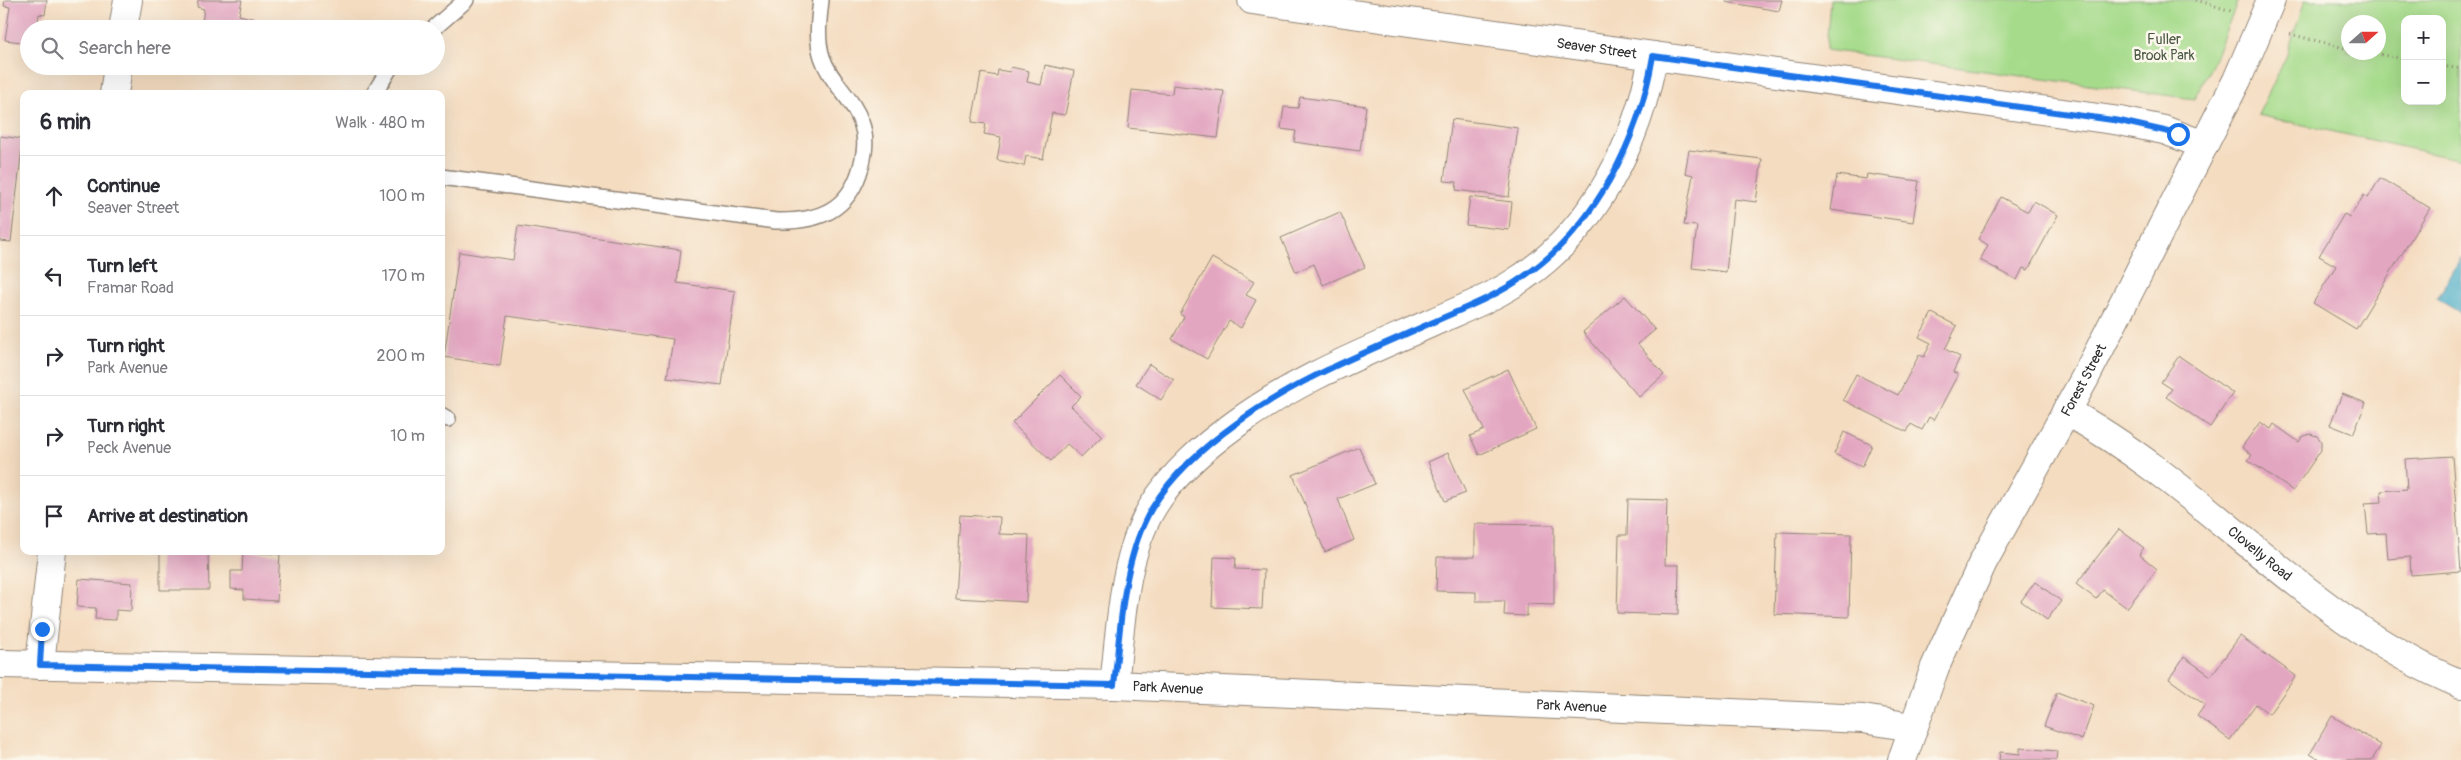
<!DOCTYPE html>
<html lang="en">
<head>
<meta charset="utf-8">
<style>
  body { margin:0; font-family:Pangolin,sans-serif; background:#f2f2f3; color:#2b2b33 }
  .controls { position:absolute; right:15px; top:15px; display:grid; overflow:hidden; border-radius:10px; box-shadow:0 5px 20px #0002 }
  .controls button { width:45px; height:45px; display:grid; place-items:center; padding:0; border:0; border-bottom:1px solid #e1e1e2; background:#fff; color:#2b2b33; font:25px sans-serif }
  .compass { position:absolute; left:2341px; top:15px; width:45px; height:45px; border-radius:50%; background:#fff; box-shadow:0 5px 20px #0002; rotate:69deg }
  .stop { position:absolute; width:15px; height:15px; margin:-11px; border:4px solid #1a73e8; border-radius:50%; background:#fff }
  .stop.end { background:#1a73e8; border-color:#fff; box-shadow:0 1px 5px #0008 }
  .list { margin:0; padding:0; list-style:none }
  h2 { display:flex; justify-content:space-between; align-items:center; height:65px; margin:0; padding:0 20px; font-size:21px }
  h2 small { font-size:16px; font-weight:400; color:#7c7c81 }
  .list li { display:grid; grid-template-columns:32px 1fr auto; gap:15px; align-items:center; box-sizing:border-box; height:80px; padding:0 20px; border-top:1px solid #e1e1e2 }
  .list b { display:block; font-size:19px; white-space:nowrap }
  .list p { margin:0; font-size:16px; white-space:nowrap; color:#7c7c81 }
  .list em { font-size:16px; font-style:normal; color:#7c7c81 }
  .icon { flex:none; width:28px; height:28px; fill:none; stroke:currentColor; stroke-width:2; stroke-linecap:round; stroke-linejoin:round }
  .map { position:relative; flex:none; width:2461px; height:760px; overflow:hidden }
  .search { position:absolute; background:#fff; box-shadow:0 5px 20px #0002; left:20px; top:20px; width:425px; height:55px; display:flex; align-items:center; gap:12px; box-sizing:border-box; padding:0 18px; border-radius:28px; color:#7c7c81; font-size:19px }
  .panel { position:absolute; background:#fff; box-shadow:0 5px 20px #0002; left:20px; top:90px; width:425px; height:465px; border-radius:10px }
  .map>svg:first-child { display:block }
  .green { fill:#a6db8b; stroke:#68835b; fill-rule:evenodd }
  .water { fill:#48acc7; stroke:#3a6c79 }
  .building { fill:#e3a6c1 }
  .lines { fill:none; stroke-linecap:round; stroke-linejoin:round }
  .service-casing { stroke:#908476; stroke-width:18 }
  .minor-casing { stroke:#908476; stroke-width:30 }
  .tertiary-casing { stroke:#908476; stroke-width:30 }
  .path { stroke:#908476; stroke-width:3; stroke-dasharray:1 4; stroke-linecap:butt }
  .service { stroke:#fff; stroke-width:15 }
  .minor { stroke:#fff; stroke-width:28 }
  .tertiary { stroke:#fff; stroke-width:28 }
  .route { stroke:#1a73e8; stroke-width:6 }
  .labels { text-anchor:middle; dominant-baseline:central; stroke-width:5; stroke-linejoin:round; paint-order:stroke }
  .park-label { font-size:14px; fill:#4a5743; stroke:#fbf7ec }
  .street-label { font-size:14px; fill:#2b2b2b; stroke:#fbf7ec }
</style>
</head>
<body>
<div class="map">
<svg width="2461" height="760" viewBox="0 0 2461 760">
  <rect width="100%" height="100%" fill="#fbf7ec"/>
  <filter id="ink" filterUnits="userSpaceOnUse"><feTurbulence type="fractalNoise" baseFrequency=".02" numOctaves="2"/><feDisplacementMap in="SourceGraphic" scale="10" xChannelSelector="R" yChannelSelector="G"/><feConvolveMatrix kernelMatrix="1 2 1 2 8 2 1 2 1" color-interpolation-filters="sRGB"/></filter>
  <filter id="wash" filterUnits="userSpaceOnUse"><feTurbulence type="fractalNoise" baseFrequency=".0096" numOctaves="4" result="noise"/><feDisplacementMap in="SourceGraphic" scale="20" xChannelSelector="R" yChannelSelector="G"/><feGaussianBlur stdDeviation="1.12" result="paint"/><feColorMatrix in="noise" values="0 0 0 0 0 0 0 0 0 0 0 0 0 0 0 0 0 1.4 0 .05"/><feComposite in="paint" operator="in"/></filter>
  <g filter="url(#wash)">
    <rect width="100%" height="100%" fill="#f4dcc0"/>
    <path class="green" d="M 1830,0 L 2238,0 L 2213,63 L 2194,99 L 1826,50 Z
      M 2305,0 L 2461,0 L 2461,160 L 2258,115 L 2286,57 ZM 2405,19 L 2442,19 L 2442,101 L 2405,101 ZM 2348,22 L 2378,22 L 2378,52 L 2348,52 Z"/>
    <path class="water" d="M 2461,258 L 2461,313 L 2437,299 Z"/>
    <g id="blocks">
      <path class="building" d="M 5,0 L 47,0 L 45,15 L 39,14 L 37,29 L 29,29 L 29,43 L 5,40 L 10,7 L 4,6 Z
        M 198,0 L 242,0 L 239,15 L 255,19 L 253,29 L 201,29 L 204,9 L 197,7 Z
        M 1726,0 L 1782,0 L 1779,11 L 1726,2 Z
        M 1045,65 L 1074,71 L 1065,115 L 1052,113 L 1043,159 L 1026,156 L 1024,166 L 997,160 L 1001,137 L 984,134 L 986,124 L 972,122 L 981,73 L 997,76 L 998,70 L 1010,72 L 1011,67 L 1029,71 L 1027,82 L 1041,85 Z
        M 1173,85 L 1224,91 L 1218,138 L 1128,128 L 1132,90 L 1172,94 Z
        M 1300,97 L 1366,106 L 1360,151 L 1294,142 L 1296,131 L 1281,129 L 1284,107 L 1298,108 Z
        M 1452,119 L 1518,128 L 1509,197 L 1456,190 L 1457,182 L 1444,181 Z
        M 0,136 L 23,139 L 11,242 L 0,241 Z
        M 1689,150 L 1762,159 L 1756,202 L 1734,199 L 1726,272 L 1692,268 L 1697,226 L 1684,225 L 1693,175 L 1685,173 Z
        M 1867,174 L 1919,181 L 1913,222 L 1831,210 L 1837,175 L 1866,179 Z
        M 2380,178 L 2430,208 L 2356,329 L 2313,303 L 2336,266 L 2319,256 L 2344,214 L 2350,217 L 2364,195 L 2368,198 Z
        M 1470,197 L 1512,202 L 1509,230 L 1466,225 Z
        M 2001,197 L 2028,212 L 2034,201 L 2058,215 L 2028,270 L 2023,268 L 2017,280 L 1980,260 L 1988,245 L 1978,239 Z
        M 1340,212 L 1365,267 L 1323,285 L 1314,264 L 1296,272 L 1281,238 Z
        M 518,226 L 681,250 L 677,283 L 735,291 L 722,385 L 667,378 L 673,339 L 507,316 L 500,366 L 444,357 L 459,252 L 513,260 Z
        M 1212,258 L 1254,282 L 1246,295 L 1256,300 L 1241,328 L 1229,321 L 1207,359 L 1172,339 L 1184,317 L 1180,314 Z
        M 1625,296 L 1655,330 L 1638,344 L 1664,375 L 1639,397 L 1583,332 Z
        M 1932,313 L 1957,326 L 1945,349 L 1960,357 L 1953,372 L 1958,374 L 1934,420 L 1929,417 L 1922,430 L 1911,424 L 1907,432 L 1843,400 L 1856,374 L 1898,395 L 1919,355 L 1924,357 L 1931,343 L 1919,337 Z
        M 2179,356 L 2233,393 L 2210,427 L 2166,397 L 2172,389 L 2161,382 Z
        M 1149,364 L 1174,380 L 1161,400 L 1136,384 Z
        M 1508,369 L 1536,429 L 1479,455 L 1470,436 L 1484,430 L 1465,389 Z
        M 1060,375 L 1081,396 L 1071,406 L 1102,436 L 1081,457 L 1067,444 L 1051,461 L 1012,423 Z
        M 2342,394 L 2366,403 L 2353,434 L 2330,425 Z
        M 2260,422 L 2271,429 L 2274,424 L 2299,442 L 2302,437 L 2310,434 L 2317,436 L 2321,441 L 2321,450 L 2293,491 L 2248,460 L 2252,455 L 2242,447 Z
        M 1844,432 L 1872,445 L 1862,467 L 1834,454 Z
        M 1359,447 L 1375,484 L 1338,499 L 1354,540 L 1325,552 L 1293,475 Z
        M 1448,453 L 1466,493 L 1445,501 L 1428,462 Z
        M 2452,456 L 2461,571 L 2411,575 L 2410,557 L 2388,559 L 2386,533 L 2368,534 L 2365,503 L 2382,502 L 2381,491 L 2407,489 L 2405,459 Z
        M 1628,499 L 1667,500 L 1665,565 L 1679,565 L 1678,615 L 1617,613 L 1619,535 L 1627,535 Z
        M 960,515 L 1000,517 L 999,534 L 1029,535 L 1026,602 L 955,598 Z
        M 1475,524 L 1554,525 L 1554,605 L 1527,604 L 1527,616 L 1504,615 L 1505,601 L 1476,601 L 1476,592 L 1436,591 L 1437,557 L 1475,557 Z
        M 2119,529 L 2144,548 L 2139,554 L 2157,569 L 2127,608 L 2103,590 L 2096,599 L 2076,584 Z
        M 1777,532 L 1851,534 L 1849,617 L 1774,614 Z
        M 160,551 L 208,551 L 209,590 L 160,590 Z
        M 243,552 L 280,554 L 277,601 L 244,599 L 244,590 L 231,589 L 231,571 L 242,571 Z
        M 1214,557 L 1236,558 L 1235,569 L 1264,570 L 1262,609 L 1212,607 Z
        M 79,579 L 132,583 L 131,611 L 116,610 L 116,620 L 95,619 L 96,608 L 77,607 Z
        M 2035,582 L 2061,601 L 2047,620 L 2021,601 Z
        M 2240,636 L 2296,676 L 2269,714 L 2256,704 L 2230,740 L 2197,716 L 2205,705 L 2169,679 L 2184,657 L 2211,676 Z
        M 2057,692 L 2094,706 L 2082,740 L 2044,726 Z
        M 2332,716 L 2381,745 L 2372,760 L 2320,760 L 2310,754 Z
        M 2020,748 L 2057,751 L 2056,760 L 1999,760 L 2000,752 L 2020,754 Z"/>
    </g>
  </g>
  <g filter="url(#ink)">
    <use href="#blocks" fill-opacity="0" stroke="#908476" stroke-width="1"/>
    <g class="lines">
      <defs>
        <path id="service" d="M 433,29 L 466,0
          M 374,94 L 391,66
          M 441,177 L 776,221 C 818,222 849,211 861,167 C 865,152 867,138 861,122 C 853,98 830,82 822,57 C 816,39 819,18 821,0
          M 441,415 L 448,419"/>
        <g id="minor">
          <path d="M 123,29 L 128,0"/>
          <path d="M 114,94 L 118,66"/>
          <path id="s1" d="M 2066,411 C 2207,488 2311,623 2461,684"/>
          <path id="s2" d="M 0,664 L 1114,685 L 1863,719 L 1912,727"/>
          <path d="M 40,665 L 52,551"/>
          <path d="M 1114,685 C 1121,627 1122,559 1152,508 C 1173,473 1205,446 1237,423 C 1297,379 1364,353 1431,323 C 1462,309 1495,297 1523,277 C 1595,228 1639,140 1653,56"/>
        </g>
        <g id="tertiary">
          <path id="s3" d="M 1252,0 L 2120,121 L 2164,130 L 2204,145"/>
          <path id="s4" d="M 1902,760 L 1935,667 L 1983,562 L 2085,378 L 2237,80 L 2271,0"/>
        </g>
      </defs>
      <use href="#service" class="service-casing"/>
      <use href="#minor" class="minor-casing"/>
      <use href="#tertiary" class="tertiary-casing"/>
      <path class="path" d="M 2196,0 L 2231,11
        M 2290,34 L 2348,49
        M 2366,52 L 2405,59
        M 2442,66 L 2461,69"/>
      <use href="#service" class="service"/>
      <use href="#minor" class="minor"/>
      <use href="#tertiary" class="tertiary"/>
    </g>
  </g>
  <g class="lines" filter="url(#ink)">
    <path class="route" d="M 42,629 L 40,665 L 1114,685 C 1121,627 1122,559 1152,508 C 1173,473 1205,446 1237,423 C 1297,379 1364,353 1431,323 C 1462,309 1495,297 1523,277 C 1595,228 1639,140 1653,56 L 2120,121 L 2178,134"/>
  </g>
  <g class="labels">
    <g class="park-label">
      <text x="2164" y="39">Fuller<tspan x="2164" dy="16">Brook Park</tspan></text>
    </g>
    <g class="street-label">
      <text stroke="none"><textPath href="#s3" startOffset="348">Seaver Street</textPath></text>
      <text stroke="none"><textPath href="#s4" startOffset="422">Forest Street</textPath></text>
      <text stroke="none"><textPath href="#s1" startOffset="241">Clovelly Road</textPath></text>
      <text stroke="none"><textPath href="#s2" startOffset="1168">Park Avenue</textPath></text>
      <text stroke="none"><textPath href="#s2" startOffset="1572">Park Avenue</textPath></text>
    </g>
  </g>
</svg>
<div class="controls">
<button>+</button>
<button>−</button>
</div>
<svg class="compass" viewBox="-18 -18 36 36"><path d="M0-13l5 13h-10z" fill="#e53935"/><path d="M0 13l5-13h-10z" fill="#7c7c81"/></svg>
<div class="stop" style="left:2178px;top:134px"></div>
<div class="stop end" style="left:42px;top:629px"></div>
<div class="search"><svg class="icon" aria-label="search" viewBox="0 0 24 24"><circle cx="10" cy="10" r="6"/><path d="M15 15l6 6"/></svg>Search here</div>
<section class="panel">
<h2>6 min<small>Walk · 480 m</small></h2>
<ul class="list">
<li><svg class="icon" aria-label="ahead" viewBox="0 0 24 24"><path d="M12 20V5M6 11l6-6 6 6"/></svg><div><b>Continue</b><p>Seaver Street</p></div><em>100 m</em></li>
<li><svg class="icon" aria-label="left" viewBox="0 0 24 24"><path d="M17 20v-9H6M10 6l-5 5 5 5"/></svg><div><b>Turn left</b><p>Framar Road</p></div><em>170 m</em></li>
<li><svg class="icon" aria-label="right" viewBox="0 0 24 24"><path d="M7 20v-9h11M14 6l5 5-5 5"/></svg><div><b>Turn right</b><p>Park Avenue</p></div><em>200 m</em></li>
<li><svg class="icon" aria-label="right" viewBox="0 0 24 24"><path d="M7 20v-9h11M14 6l5 5-5 5"/></svg><div><b>Turn right</b><p>Peck Avenue</p></div><em>10 m</em></li>
<li><svg class="icon" aria-label="arrive" viewBox="0 0 24 24"><path d="M6 21V4h12l-3 4 3 4H6"/></svg><div><b>Arrive at destination</b></div></li>
</ul>
</section>
</div>
</body>
</html>
